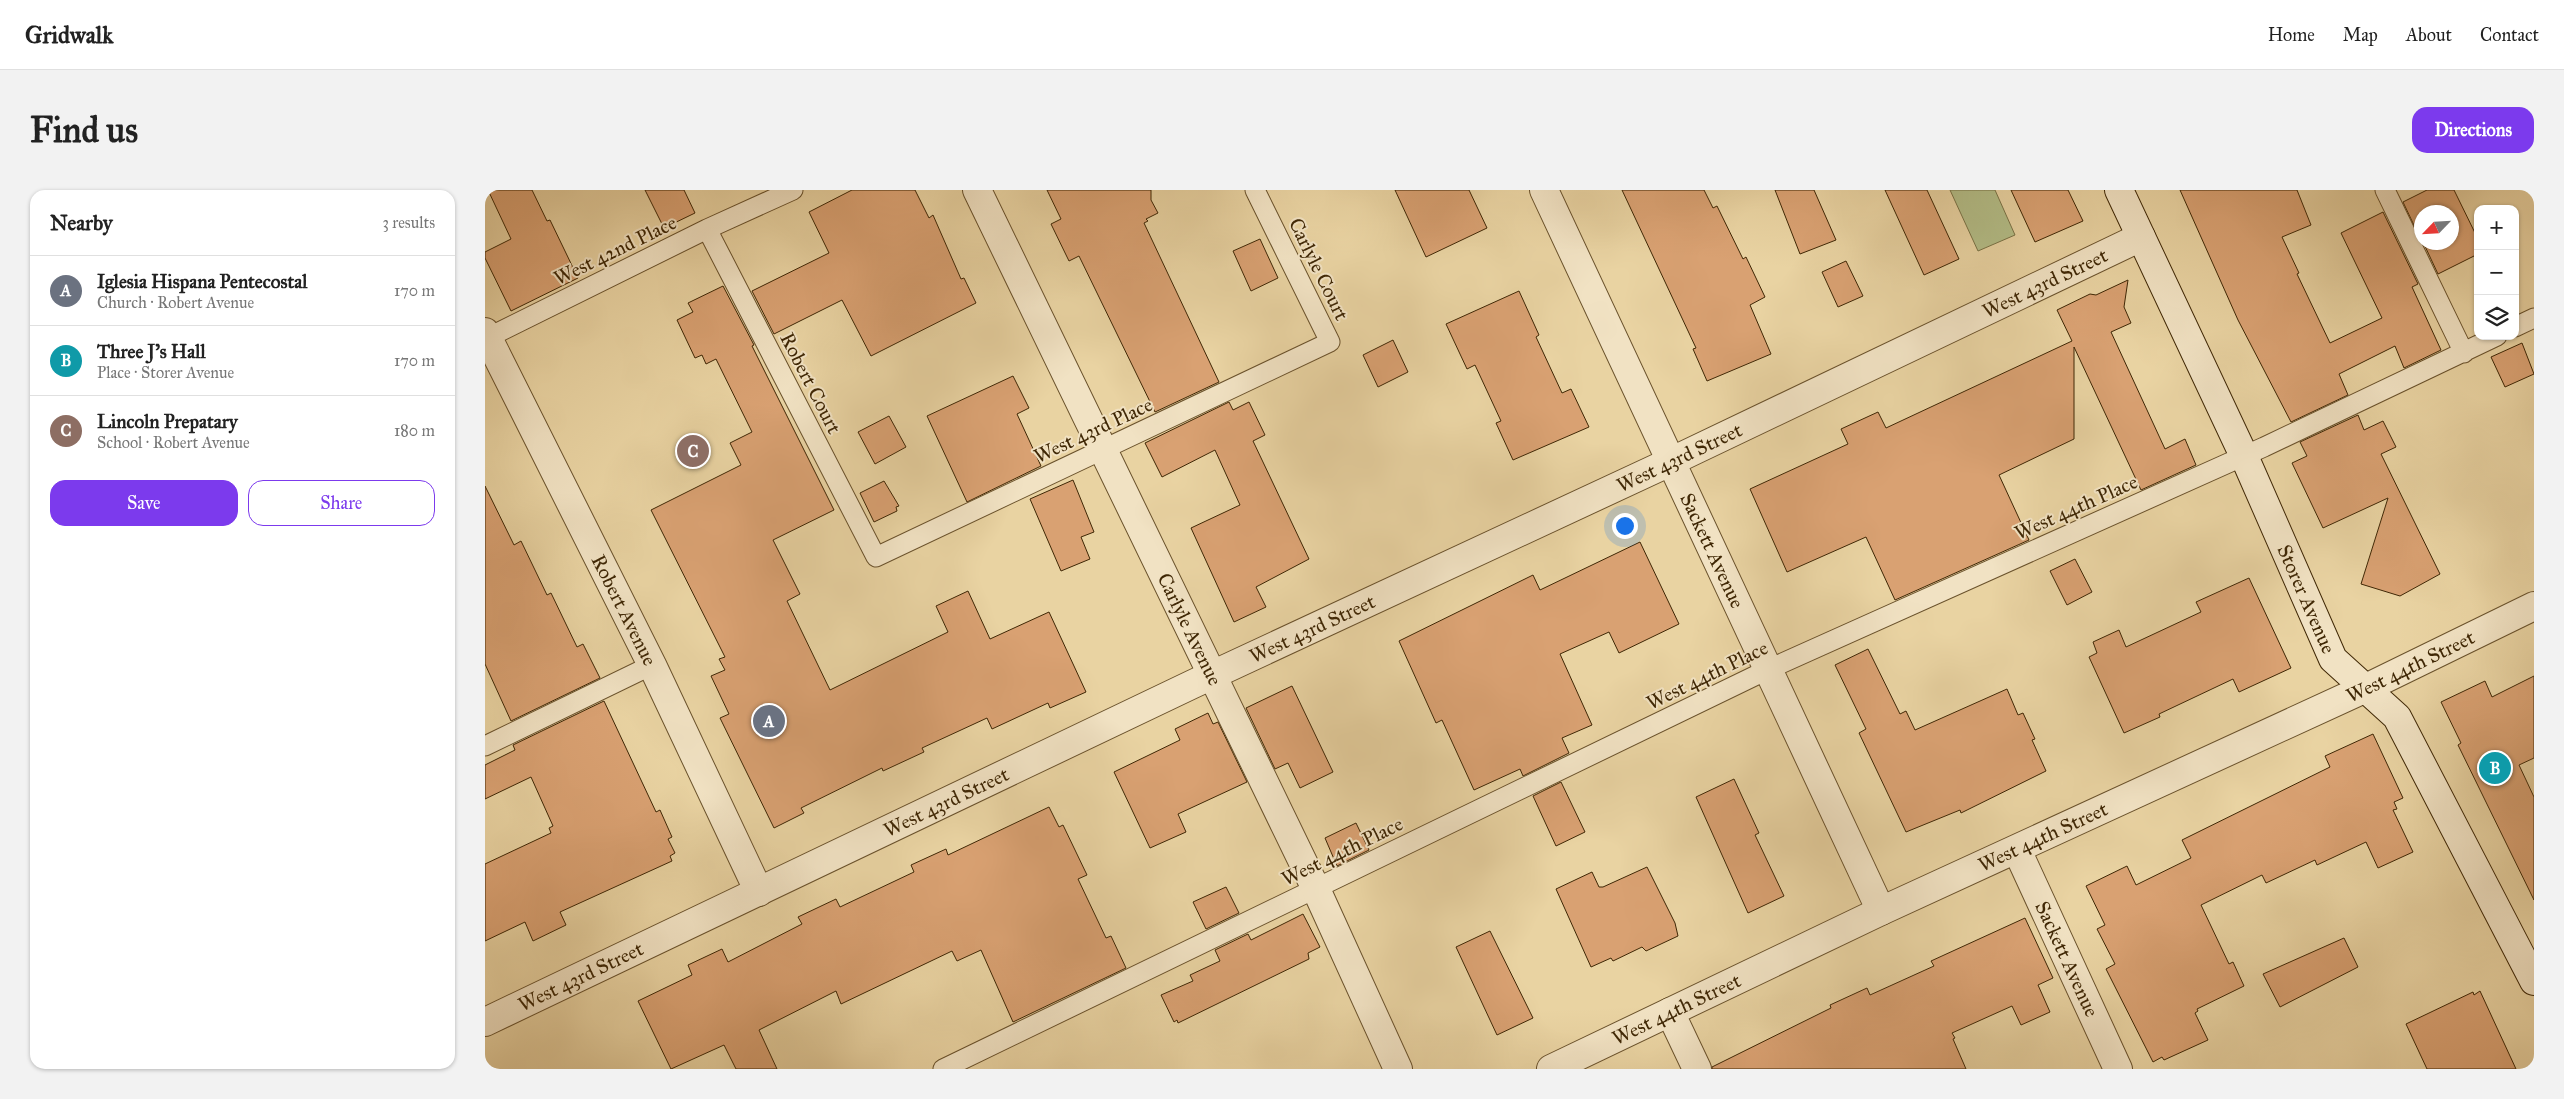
<!DOCTYPE html>
<html lang="en">
<head>
<meta charset="utf-8">
<style>
  body { margin:0; font-family:"IM FELL Great Primer",serif; background:#f2f2f2; color:#222 }
  .controls { position:absolute; right:15px; top:15px; display:grid; overflow:hidden; border-radius:10px; box-shadow:0 1px 4px #0004 }
  .controls button { width:45px; height:45px; display:grid; place-items:center; padding:0; border:0; border-bottom:1px solid #e0e0e0; background:#fff; color:#222; font:25px sans-serif }
  .compass { position:absolute; left:1929px; top:15px; width:45px; height:45px; border-radius:50%; background:#fff; box-shadow:0 1px 4px #0004; rotate:245deg }
  .you { position:absolute; left:1139px; top:335px; width:18px; height:18px; margin:-12px; border:4px solid #fff; border-radius:50%; background:#1a73e8; box-shadow:0 0 0 8px #1a73e833 }
  .badge { display:grid; place-items:center; width:32px; height:32px; border-radius:50%; background:#7c3aed; color:#fff; font-size:16px; font-weight:700 }
  .pin { position:absolute; translate:-50% -50%; border:2px solid #fff; box-shadow:0 1px 5px #0006 }
  .list { margin:0; padding:0; list-style:none }
  h2 { display:flex; justify-content:space-between; align-items:center; height:65px; margin:0; padding:0 20px; font-size:21px }
  h2 small { font-size:16px; font-weight:400; color:#767676 }
  .list li { display:grid; grid-template-columns:32px 1fr auto; gap:15px; align-items:center; box-sizing:border-box; height:70px; padding:0 20px; border-top:1px solid #e0e0e0 }
  .list b { display:block; font-size:19px; white-space:nowrap }
  .list p { margin:0; font-size:16px; white-space:nowrap; color:#767676 }
  .list em { font-size:16px; font-style:normal; color:#767676 }
  .actions { display:flex; gap:10px; padding:15px 20px }
  .actions a { flex:1; padding:11px 0; border:1px solid #7c3aed; border-radius:15px; text-align:center; font-size:18px; color:#7c3aed }
  .actions .main { background:#7c3aed; color:#fff }
  .icon { flex:none; width:28px; height:28px; fill:none; stroke:currentColor; stroke-width:2; stroke-linecap:round; stroke-linejoin:round }
  .map { position:relative; flex:none; width:2049px; height:879px; overflow:hidden; border-radius:15px }
  header { display:flex; align-items:center; gap:30px; box-sizing:border-box; height:70px; padding:0 25px; background:#fff; border-bottom:1px solid #e0e0e0 }
  header strong { font-size:24px }
  nav { display:flex; gap:28px; margin-inline-start:auto; font-size:18px }
  .intro { display:flex; align-items:center; justify-content:space-between; box-sizing:border-box; height:120px; padding:0 30px }
  h1 { margin:0; font-size:35px }
  .button { padding:12px 22px; border-radius:15px; background:#7c3aed; color:#fff; font-size:18px; font-weight:700 }
  main { display:flex; gap:30px; padding:0 30px }
  aside { flex:1; background:#fff; border-radius:15px; box-shadow:0 1px 4px #0004 }
  .map>svg:first-child { display:block }
  .green { fill:#b3bd87; stroke:#797246 }
  .building { fill:#d9a172; stroke:#3f2705 }
  .lines { fill:none; stroke-linecap:round; stroke-linejoin:round }
  .lane-casing { stroke:#6a522c; stroke-width:21 }
  .street-casing { stroke:#6a522c; stroke-width:30 }
  .secondary-casing { stroke:#3f2705; stroke-width:30 }
  .lane { stroke:#f1e2c3; stroke-width:19 }
  .street { stroke:#f1e2c3; stroke-width:28 }
  .secondary { stroke:#f1e2c3; stroke-width:28 }
  .labels { text-anchor:middle; dominant-baseline:central; stroke-width:4; stroke-linejoin:round; paint-order:stroke }
  .street-label { font-size:20px; fill:#3f2705; stroke:#f1e2c3 }
</style>
</head>
<body>
<header>
<strong>Gridwalk</strong>
<nav><a>Home</a><a>Map</a><a>About</a><a>Contact</a></nav>
</header>
<div class="intro"><h1>Find us</h1><a class="button">Directions</a></div>
<main>
<aside>
<h2>Nearby<small>3 results</small></h2>
<ul class="list">
<li><span class="badge" style="background:#6b7280">A</span><div><b>Iglesia Hispana Pentecostal</b><p>Church · Robert Avenue</p></div><em>170 m</em></li>
<li><span class="badge" style="background:#0f9aa8">B</span><div><b>Three J's Hall</b><p>Place · Storer Avenue</p></div><em>170 m</em></li>
<li><span class="badge" style="background:#8d6e63">C</span><div><b>Lincoln Prepatary</b><p>School · Robert Avenue</p></div><em>180 m</em></li>
</ul>
<div class="actions"><a class="main">Save</a><a>Share</a></div>
</aside>
<div class="map">
<svg width="2049" height="879" viewBox="0 0 2049 879">
  <rect width="100%" height="100%" fill="#e9d3a2"/>
  <filter id="stains"><feTurbulence type="fractalNoise" baseFrequency=".004" numOctaves="4"/><feColorMatrix values="0 0 0 0 .2 0 0 0 0 .09 0 0 0 0 .02 0 0 0 .5 -.17"/></filter>
  <radialGradient id="worn" r=".72"><stop offset=".6" stop-color="#630" stop-opacity="0"/><stop offset="1" stop-color="#630" stop-opacity=".3"/></radialGradient>
  <path class="green" d="M 1465,0 L 1510,0 L 1530,45 L 1493,61 Z"/>
  <path class="building" d="M 3,0 L 47,0 L 62,31 L 65,30 L 93,88 L 26,121 L 0,68 L 0,62 L 26,49 Z
    M 160,0 L 199,0 L 210,23 L 179,38 Z
    M 367,0 L 430,0 L 444,28 L 448,25 L 476,89 L 479,88 L 491,113 L 386,166 L 357,110 L 289,144 L 267,101 L 344,63 L 324,22 Z
    M 562,0 L 666,0 L 666,10 L 673,23 L 661,29 L 663,31 L 659,33 L 734,192 L 670,222 L 594,66 L 584,71 L 566,34 L 576,29 Z
    M 910,0 L 984,0 L 1002,38 L 941,67 Z
    M 1137,0 L 1219,0 L 1228,18 L 1232,16 L 1258,69 L 1261,67 L 1280,107 L 1265,115 L 1286,164 L 1222,191 L 1208,159 L 1211,158 Z
    M 1290,0 L 1329,0 L 1351,50 L 1315,64 Z
    M 1400,0 L 1442,0 L 1474,69 L 1439,85 Z
    M 1526,0 L 1583,0 L 1598,31 L 1550,52 Z
    M 1695,0 L 1812,0 L 1826,35 L 1797,47 L 1814,83 L 1812,84 L 1845,153 L 1897,128 L 1856,43 L 1898,22 L 1933,94 L 1927,97 L 1956,160 L 1919,178 L 1910,156 L 1854,184 L 1863,205 L 1806,232 L 1753,130 Z
    M 1942,0 L 1969,0 L 1993,49 L 1993,64 L 1953,84 L 1938,52 L 1966,52 L 1966,22 L 1936,22 L 1936,50 L 1918,12 Z
    M 775,49 L 793,88 L 766,101 L 748,61 Z
    M 1361,71 L 1378,106 L 1353,117 L 1337,82 Z
    M 1643,90 L 1639,117 L 1646,133 L 1626,142 L 1680,259 L 1700,249 L 1711,275 L 1656,300 L 1589,157 L 1589,249 L 1514,285 L 1544,350 L 1410,410 L 1381,347 L 1302,382 L 1265,299 L 1363,254 L 1356,239 L 1393,222 L 1401,238 L 1587,151 L 1572,120 L 1605,104 L 1611,105 Z
    M 238,96 L 269,155 L 267,156 L 349,320 L 288,350 L 315,404 L 302,411 L 345,500 L 463,442 L 451,416 L 483,401 L 505,449 L 564,422 L 601,502 L 565,518 L 563,513 L 507,539 L 502,528 L 437,558 L 439,562 L 398,581 L 397,578 L 316,618 L 319,623 L 289,638 L 235,528 L 244,524 L 226,486 L 240,480 L 234,469 L 240,467 L 166,320 L 256,275 L 245,253 L 267,242 L 231,169 L 221,174 L 217,165 L 210,168 L 192,130 L 208,122 L 203,113 Z
    M 1034,101 L 1054,145 L 1051,147 L 1077,203 L 1086,199 L 1104,237 L 1028,270 L 1011,233 L 1016,231 L 990,175 L 982,179 L 961,134 Z
    M 908,150 L 923,182 L 893,197 L 878,165 Z
    M 2037,153 L 2049,184 L 2020,197 L 2006,167 Z
    M 528,186 L 544,218 L 532,224 L 556,276 L 482,312 L 442,226 Z
    M 744,212 L 748,220 L 764,212 L 780,245 L 768,251 L 824,369 L 771,397 L 781,417 L 749,432 L 706,338 L 755,315 L 730,260 L 677,287 L 660,253 Z
    M 1873,225 L 1879,240 L 1898,231 L 1911,257 L 1896,264 L 1955,384 L 1915,406 L 1876,394 L 1903,308 L 1838,338 L 1807,273 L 1822,266 L 1815,252 Z
    M 404,226 L 421,257 L 390,274 L 373,242 Z
    M 588,290 L 609,342 L 596,347 L 605,369 L 576,381 L 545,309 Z
    M 399,291 L 414,316 L 411,317 L 412,321 L 389,332 L 375,303 Z
    M 0,296 L 29,355 L 36,351 L 62,405 L 66,403 L 92,457 L 98,454 L 115,488 L 26,531 L 0,474 Z
    M 1155,352 L 1194,434 L 1134,463 L 1124,442 L 1075,464 L 1107,535 L 1077,548 L 1084,563 L 1038,586 L 1035,579 L 989,600 L 957,530 L 951,533 L 914,451 L 1048,385 L 1055,400 Z
    M 1590,369 L 1607,402 L 1582,415 L 1565,381 Z
    M 1764,388 L 1806,478 L 1754,502 L 1748,489 L 1674,524 L 1675,527 L 1639,543 L 1604,467 L 1612,463 L 1608,452 L 1634,440 L 1641,457 L 1716,422 L 1711,412 Z
    M 1383,459 L 1415,524 L 1421,521 L 1430,540 L 1522,499 L 1533,525 L 1538,523 L 1550,549 L 1547,550 L 1561,581 L 1476,623 L 1475,620 L 1421,642 L 1374,543 L 1381,539 L 1350,475 Z
    M 2049,486 L 2049,568 L 2034,575 L 2049,607 L 2049,710 L 1973,555 L 1976,553 L 1956,512 L 2000,491 L 2007,507 Z
    M 807,496 L 848,582 L 815,598 L 803,573 L 790,579 L 761,518 Z
    M 119,511 L 171,622 L 175,620 L 187,647 L 183,649 L 190,663 L 185,666 L 187,671 L 75,722 L 81,735 L 48,751 L 40,732 L 0,751 L 0,674 L 66,643 L 64,638 L 68,636 L 46,587 L 0,609 L 0,575 L 30,560 L 28,555 Z
    M 723,523 L 728,534 L 733,532 L 762,592 L 693,624 L 701,642 L 665,658 L 629,582 L 695,550 L 690,539 Z
    M 1888,544 L 1918,608 L 1909,612 L 1912,619 L 1908,620 L 1928,662 L 1893,678 L 1881,652 L 1832,675 L 1830,670 L 1781,693 L 1777,685 L 1716,715 L 1744,774 L 1748,772 L 1759,796 L 1712,819 L 1713,821 L 1710,823 L 1723,850 L 1679,870 L 1677,867 L 1668,872 L 1621,779 L 1630,774 L 1612,739 L 1620,735 L 1601,696 L 1642,676 L 1651,695 L 1706,668 L 1697,650 L 1845,577 L 1840,566 Z
    M 1249,589 L 1274,643 L 1270,645 L 1299,706 L 1263,723 L 1211,607 Z
    M 1076,592 L 1100,642 L 1071,656 L 1048,606 Z
    M 564,617 L 574,637 L 578,635 L 602,685 L 593,689 L 621,748 L 626,746 L 641,778 L 528,832 L 496,760 L 472,771 L 467,761 L 356,814 L 351,801 L 274,840 L 292,879 L 251,879 L 239,855 L 186,879 L 153,811 L 207,785 L 203,775 L 237,759 L 243,772 L 317,734 L 313,727 L 351,709 L 355,717 L 429,682 L 426,675 L 461,659 L 463,665 Z
    M 871,633 L 884,660 L 852,676 L 840,648 Z
    M 1162,677 L 1190,733 L 1193,746 L 1161,761 L 1157,757 L 1128,771 L 1126,768 L 1106,777 L 1071,699 L 1107,682 L 1114,697 L 1118,697 Z
    M 741,697 L 754,723 L 721,739 L 708,712 Z
    M 818,724 L 835,757 L 823,763 L 824,769 L 693,833 L 692,830 L 689,832 L 676,805 L 708,791 L 705,785 L 735,771 L 730,760 L 763,744 L 766,750 Z
    M 1540,728 L 1568,788 L 1553,795 L 1565,822 L 1536,835 L 1527,816 L 1467,843 L 1470,848 L 1468,849 L 1481,879 L 1227,879 L 1227,877 L 1346,818 L 1345,815 L 1382,798 L 1385,805 L 1449,776 L 1446,771 Z
    M 1005,741 L 1048,828 L 1012,845 L 971,757 Z
    M 1859,748 L 1873,777 L 1795,817 L 1778,784 Z
    M 1995,801 L 2031,879 L 1942,879 L 1921,834 L 1988,802 L 1989,805 Z"/>
  <g class="lines">
    <defs>
      <path id="lane" d="M 1900,0 L 1979,163
        M 222,39 L 391,367 L 845,152 L 770,0
        M 2030,137 L 2049,128
        M 0,149 L 222,39 L 308,0
        M 0,556 L 167,475
        M 458,879 L 1284,479 L 1779,257 L 2012,146"/>
      <g id="street">
        <path id="s1" d="M 492,0 L 831,699 L 913,879"/>
        <path id="s2" d="M 1059,0 L 1396,721"/>
        <path id="s3" d="M 0,142 L 167,475 L 274,702"/>
        <path id="s4" d="M 1532,660 L 1633,879"/>
        <path d="M 1185,822 L 1212,879"/>
        <path id="s5" d="M 0,832 L 708,494 L 1185,272 L 1656,47"/>
        <path id="s6" d="M 1066,879 L 1396,721 L 1881,498 L 2049,416"/>
      </g>
      <g id="secondary">
        <path id="s7" d="M 1634,0 L 1759,266 L 1848,469 L 1912,527 L 2049,791"/>
      </g>
    </defs>
    <use href="#lane" class="lane-casing"/>
    <use href="#street" class="street-casing"/>
    <use href="#secondary" class="secondary-casing"/>
    <use href="#lane" class="lane"/>
    <use href="#street" class="street"/>
    <use href="#secondary" class="secondary"/>
  </g>
  <g class="labels">
    <g class="street-label">
      <text transform="translate(130 60) rotate(-26)">West 42nd Place</text>
      <text transform="translate(834 79) rotate(64)">Carlyle Court</text>
      <text stroke="none"><textPath href="#s5" startOffset="1726">West 43rd Street</textPath></text>
      <text transform="translate(326 193) rotate(63)">Robert Court</text>
      <text transform="translate(608 240) rotate(-25)">West 43rd Place</text>
      <text stroke="none"><textPath href="#s5" startOffset="1321">West 43rd Street</textPath></text>
      <text transform="translate(1591 317) rotate(-24)">West 44th Place</text>
      <text stroke="none"><textPath href="#s2" startOffset="398">Sackett Avenue</textPath></text>
      <text stroke="none"><textPath href="#s7" startOffset="450">Storer Avenue</textPath></text>
      <text stroke="none"><textPath href="#s3" startOffset="311">Robert Avenue</textPath></text>
      <text stroke="none"><textPath href="#s1" startOffset="488">Carlyle Avenue</textPath></text>
      <text stroke="none"><textPath href="#s5" startOffset="916">West 43rd Street</textPath></text>
      <text stroke="none"><textPath href="#s6" startOffset="949">West 44th Street</textPath></text>
      <text transform="translate(1222 485) rotate(-26)">West 44th Place</text>
      <text stroke="none"><textPath href="#s5" startOffset="511">West 43rd Street</textPath></text>
      <text stroke="none"><textPath href="#s6" startOffset="544">West 44th Street</textPath></text>
      <text transform="translate(857 661) rotate(-26)">West 44th Place</text>
      <text stroke="none"><textPath href="#s4" startOffset="120">Sackett Avenue</textPath></text>
      <text stroke="none"><textPath href="#s5" startOffset="106">West 43rd Street</textPath></text>
      <text stroke="none"><textPath href="#s6" startOffset="139">West 44th Street</textPath></text>
    </g>
  </g>
  <rect width="100%" height="100%" filter="url(#stains)"/>
  <rect width="100%" height="100%" fill="url(#worn)"/>
</svg>
<div class="controls">
<button>+</button>
<button>−</button>
<button><svg class="icon" aria-label="layers" viewBox="0 0 24 24"><path d="M12 4l9 5-9 5-9-5zM3 14l9 5 9-5"/></svg></button>
</div>
<svg class="compass" viewBox="-18 -18 36 36"><path d="M0-13l5 13h-10z" fill="#e53935"/><path d="M0 13l5-13h-10z" fill="#767676"/></svg>
<div class="you"></div>
<div class="pin badge" style="left:284px;top:531px;background:#6b7280">A</div>
<div class="pin badge" style="left:2010px;top:578px;background:#0f9aa8">B</div>
<div class="pin badge" style="left:208px;top:261px;background:#8d6e63">C</div>
</div>
</main>
</body>
</html>
